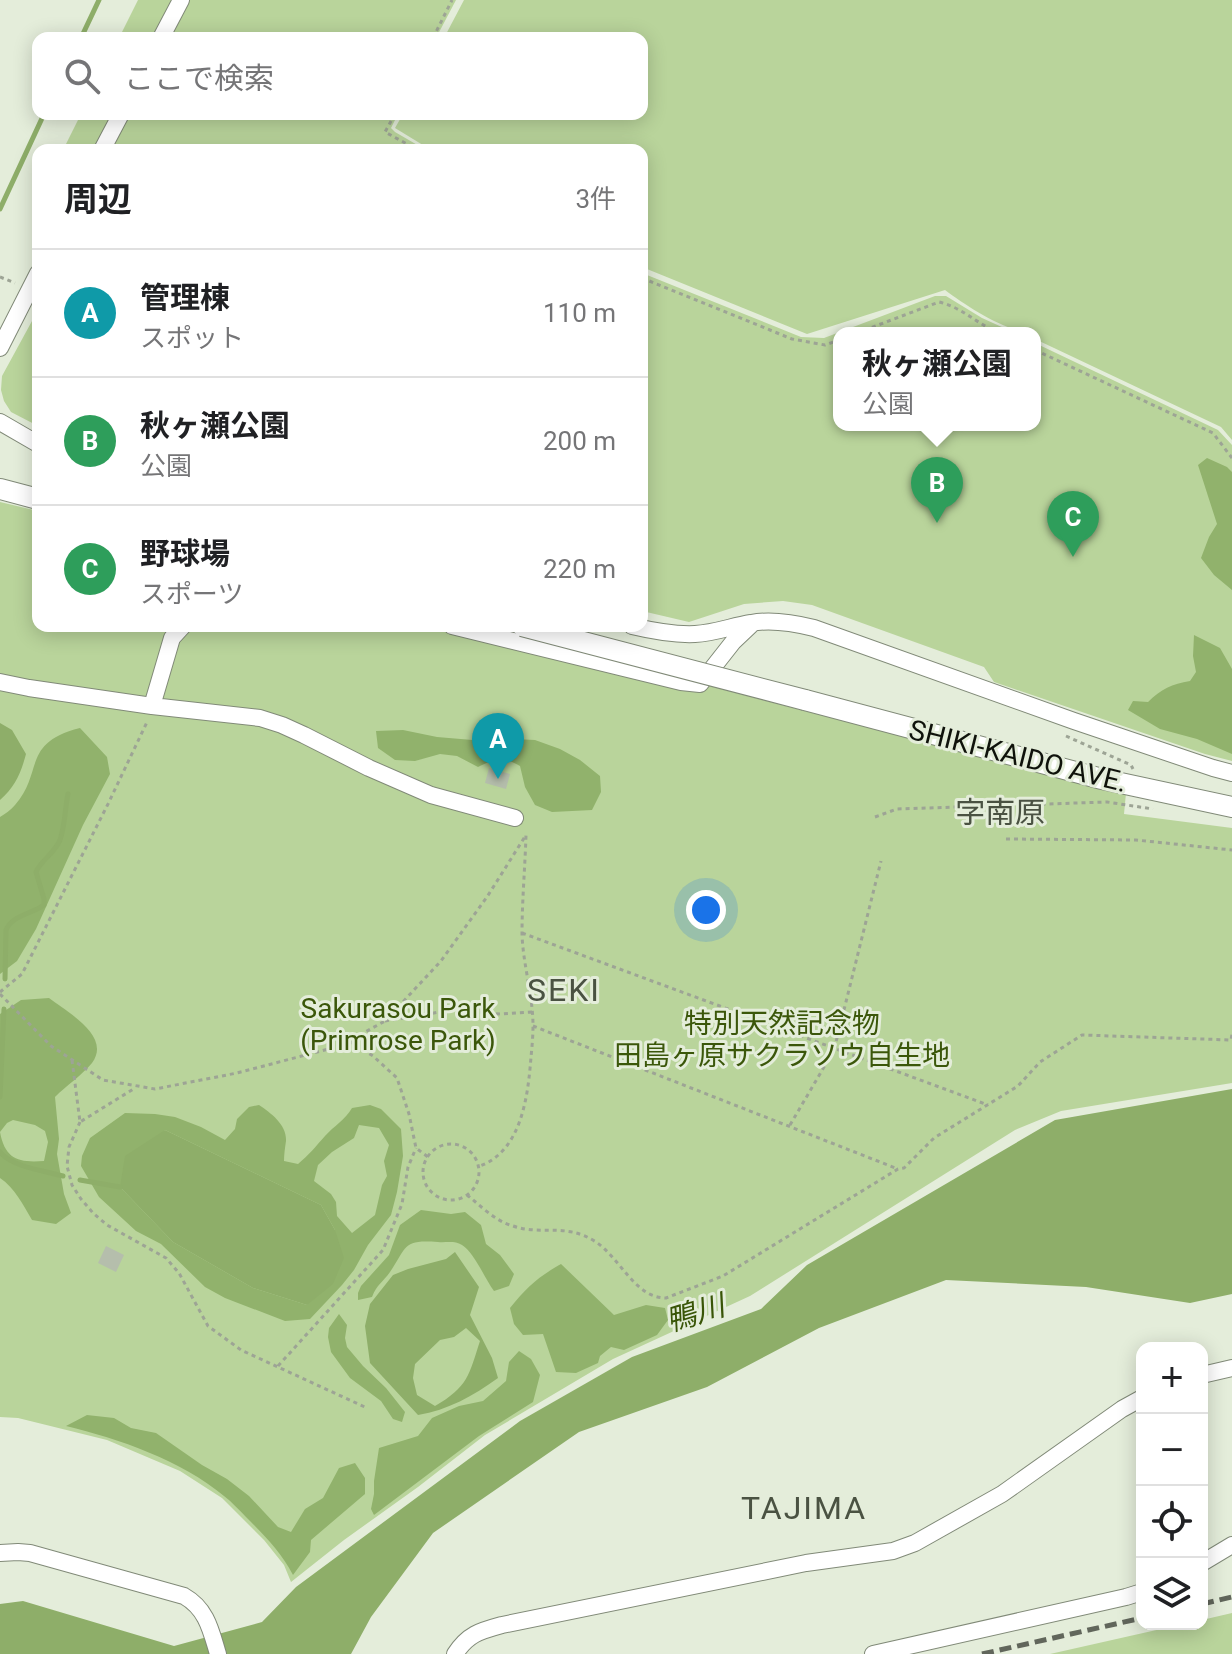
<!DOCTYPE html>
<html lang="ja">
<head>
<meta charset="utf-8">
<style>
  body { margin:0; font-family:Roboto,"Noto Sans JP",sans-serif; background:#f2f2f2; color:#202124 }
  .controls { position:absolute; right:24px; bottom:24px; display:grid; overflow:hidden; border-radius:16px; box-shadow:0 4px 20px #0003 }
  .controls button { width:72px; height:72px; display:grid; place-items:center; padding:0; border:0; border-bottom:2px solid #e0e0e0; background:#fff; color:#202124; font:40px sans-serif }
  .you { position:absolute; left:706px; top:910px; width:28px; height:28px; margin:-20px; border:6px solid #fff; border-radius:50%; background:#1a73e8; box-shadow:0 0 0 12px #1a73e833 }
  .badge { display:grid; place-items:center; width:52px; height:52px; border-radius:50%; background:#db2777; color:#fff; font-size:26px; font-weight:700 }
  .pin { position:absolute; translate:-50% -66px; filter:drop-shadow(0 2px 4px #0008) }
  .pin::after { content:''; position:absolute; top:42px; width:28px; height:24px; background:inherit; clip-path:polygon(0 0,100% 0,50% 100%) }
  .popup { position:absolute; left:833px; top:327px; width:208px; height:104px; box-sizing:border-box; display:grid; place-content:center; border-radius:16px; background:#fff; filter:drop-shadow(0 2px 6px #0005); font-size:26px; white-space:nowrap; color:#757577 }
  .popup b { font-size:30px; color:#202124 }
  .popup::after { content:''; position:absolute; left:50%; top:100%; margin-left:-16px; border:16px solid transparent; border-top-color:#fff }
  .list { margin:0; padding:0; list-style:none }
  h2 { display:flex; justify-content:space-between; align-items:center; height:104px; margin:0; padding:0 32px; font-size:34px }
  h2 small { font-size:26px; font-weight:400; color:#757577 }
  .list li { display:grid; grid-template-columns:52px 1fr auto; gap:24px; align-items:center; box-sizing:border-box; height:128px; padding:0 32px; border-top:2px solid #e0e0e0 }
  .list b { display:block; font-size:30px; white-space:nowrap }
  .list p { margin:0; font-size:26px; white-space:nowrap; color:#757577 }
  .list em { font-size:26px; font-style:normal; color:#757577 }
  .icon { flex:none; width:44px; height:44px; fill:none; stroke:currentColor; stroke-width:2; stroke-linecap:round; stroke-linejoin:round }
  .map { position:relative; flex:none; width:1232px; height:1654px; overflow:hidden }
  .search { position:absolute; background:#fff; box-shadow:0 4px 20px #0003; left:32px; top:32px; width:616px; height:88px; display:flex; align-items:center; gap:20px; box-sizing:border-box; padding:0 28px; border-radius:16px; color:#757577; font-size:30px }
  .panel { position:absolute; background:#fff; box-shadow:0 4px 20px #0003; left:32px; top:144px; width:616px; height:488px; border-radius:16px }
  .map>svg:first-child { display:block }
  .green { fill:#b9d49b }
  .forest { fill:#91b26c; fill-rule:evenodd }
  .water { fill:#8eae69; fill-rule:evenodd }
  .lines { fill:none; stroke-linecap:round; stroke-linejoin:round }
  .stream { stroke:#8eae69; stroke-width:5 }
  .building { fill:#b5beac }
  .minor-casing { stroke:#818a78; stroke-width:18 }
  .major-casing { stroke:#818a78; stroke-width:22 }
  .path { stroke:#9da495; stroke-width:3; stroke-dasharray:4 4; stroke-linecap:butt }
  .minor { stroke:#fff; stroke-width:16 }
  .major { stroke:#fff; stroke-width:20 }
  .rail { stroke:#61665b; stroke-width:5; stroke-dasharray:12 6; stroke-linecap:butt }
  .major-bridge-casing { stroke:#818a78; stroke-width:22; stroke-linecap:butt }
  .major-bridge { stroke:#fff; stroke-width:20 }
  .labels { text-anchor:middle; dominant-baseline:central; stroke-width:6; stroke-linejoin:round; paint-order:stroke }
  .street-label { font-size:28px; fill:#0f120b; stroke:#e4edda }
  .park-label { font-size:28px; fill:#3b570a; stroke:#e4edda }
  .neighbourhood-label { font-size:30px; fill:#4a5242; stroke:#e4edda }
  .water-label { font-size:30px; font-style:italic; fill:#395507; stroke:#e4edda }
  .quarter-label { font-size:32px; letter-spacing:2px; fill:#4a5242; stroke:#e4edda }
</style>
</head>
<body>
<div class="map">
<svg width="1232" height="1654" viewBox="0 0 1232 1654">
  <rect width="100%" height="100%" fill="#e4edda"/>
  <path class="green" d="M 138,0 L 456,0 L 436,38 L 119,38 Z
    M 464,0 L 1232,0 L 1232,440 L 1221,427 L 1035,339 L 1035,333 C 1007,333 968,307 945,290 L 807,334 L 642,267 L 642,150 L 431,150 L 395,128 L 403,114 L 642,114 L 642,38 L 444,38 Z
    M 81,114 L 398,114 L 391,128 L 395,132 L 426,150 L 63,150 Z
    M 642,273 L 801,337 L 824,338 L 935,296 L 946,296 L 982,318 L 1015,333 L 839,333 L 839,425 L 1035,425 L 1035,343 L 1218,430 L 1232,445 L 1232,761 L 1205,754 L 994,682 L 984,667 L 812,605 L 783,601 L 744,604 L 689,622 L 642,611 Z
    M 38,310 L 38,426 L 11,412 L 4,401 L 1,390 L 2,376 Z
    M 0,502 L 38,511 L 38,626 L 485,626 L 801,710 L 1126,793 L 1124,814 L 1232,828 L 1232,1083 L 1061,1111 L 1015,1130 L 750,1296 L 613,1359 L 485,1435 L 418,1487 L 344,1540 L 291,1582 L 284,1565 L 264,1540 L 222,1498 L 180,1471 L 107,1440 L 18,1418 L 0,1417 Z
    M 1232,1613 L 1232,1654 L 1050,1654 L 1183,1624 L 1202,1624 L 1202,1620 Z"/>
  <path class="forest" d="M 1207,458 L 1227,467 L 1232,472 L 1232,590 L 1214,575 L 1201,558 L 1209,537 L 1217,524 L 1198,465 Z
    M 1194,635 L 1220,648 L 1232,669 L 1232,754 L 1197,739 L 1160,729 L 1128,710 L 1133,701 L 1148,702 C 1161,689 1172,684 1190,681 L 1196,672 L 1193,656 Z
    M 80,728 L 107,757 L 110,774 L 83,825 L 36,929 L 17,961 L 0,974 L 0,817 C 5,814 11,810 15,805 C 44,772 21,743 80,728 Z
    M 403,730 L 437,737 L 496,742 L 513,739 L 535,740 L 560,749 L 580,760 L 600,776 L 601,792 L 592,810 L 552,812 L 535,805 L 525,787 L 520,766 C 503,756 494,759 478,767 L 457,756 L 440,754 L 415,761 L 395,760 L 378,748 L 376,731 Z
    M 49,998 C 67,1012 112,1036 92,1063 C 82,1075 66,1086 55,1097 L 59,1139 L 57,1154 L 64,1194 L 71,1213 L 56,1224 L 32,1220 C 23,1205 15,1188 0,1178 L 0,1014 L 21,1000 ZM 13,1120 L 35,1125 L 45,1131 L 48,1142 L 44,1161 C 18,1163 5,1159 0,1132 L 7,1123 Z
    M 259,1105 C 271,1113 287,1125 286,1141 C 285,1148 284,1154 284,1161 L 298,1164 C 309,1155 316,1146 325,1136 C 334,1126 345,1120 352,1108 L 370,1105 L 381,1109 L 401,1129 L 403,1156 L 397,1192 L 391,1215 L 368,1245 L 354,1270 L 342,1285 L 310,1319 L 285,1321 L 225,1298 L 205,1287 L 161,1244 L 136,1231 L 99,1197 L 81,1166 L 82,1156 L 90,1138 L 125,1113 L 155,1114 L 175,1117 L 201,1127 L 225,1140 L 235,1129 L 237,1119 L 249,1107 ZM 359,1125 L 379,1128 L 389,1145 L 384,1161 L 387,1176 L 382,1185 L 375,1215 L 352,1233 L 337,1216 L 336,1202 L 331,1194 L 314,1181 L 318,1165 L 332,1152 L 354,1138 ZM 165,1130 L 321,1205 L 335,1230 L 307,1305 L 253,1288 L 173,1242 L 120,1187 L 123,1179 Z
    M 421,1210 L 451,1214 L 465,1212 L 481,1225 L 486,1244 L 500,1255 L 514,1274 L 509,1286 L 494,1291 C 485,1279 474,1252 462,1245 C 454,1240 446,1243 438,1242 C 402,1239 407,1247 390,1272 C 383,1282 377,1284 372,1297 L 358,1300 L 358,1293 L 361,1286 L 389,1255 L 400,1225 Z
    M 561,1264 L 614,1315 L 646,1305 L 665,1308 L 668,1320 L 657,1335 L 624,1350 L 611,1347 L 600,1356 L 598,1363 L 576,1373 L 556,1372 L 543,1334 L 523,1335 L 514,1324 L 510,1308 C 527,1287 538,1277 561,1264 Z
    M 339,1314 L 347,1325 L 345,1338 L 347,1347 L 363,1366 L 386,1388 L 405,1412 L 402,1422 L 393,1419 L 381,1401 L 350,1378 L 331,1352 L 328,1337 L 329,1328 Z
    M 519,1351 L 531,1359 L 540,1375 L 533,1402 L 479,1436 L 374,1515 L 371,1509 L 374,1494 L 374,1481 L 379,1448 L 418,1436 L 432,1418 L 459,1406 L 483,1401 L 506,1381 L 509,1362 Z
    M 87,1415 L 114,1418 L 131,1428 L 156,1433 L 202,1465 L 227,1479 L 249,1496 L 278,1527 L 291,1532 L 305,1509 L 323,1498 L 339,1468 L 355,1463 L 365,1478 L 365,1494 L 311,1540 L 310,1552 L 293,1575 C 281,1552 264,1535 246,1517 C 239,1510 232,1502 224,1496 C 181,1460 119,1439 66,1426 Z"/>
  <path class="water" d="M 0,723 L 12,730 L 26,754 C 21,773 15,787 0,800 Z
    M 1232,1089 L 1232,1294 L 1190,1303 L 1086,1287 L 946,1280 L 819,1328 L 707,1387 L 579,1432 L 433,1533 L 371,1617 L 351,1654 L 0,1654 L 0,1604 L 23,1601 L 174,1646 L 262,1622 L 296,1587 L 520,1421 L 632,1357 L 761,1309 L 807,1265 L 1055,1120 Z
    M 165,1130 L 321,1205 L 335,1230 L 344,1258 L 333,1284 L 307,1305 L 253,1288 L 173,1242 L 120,1187 L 125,1156 Z
    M 455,1252 L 479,1287 L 470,1315 L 492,1358 L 498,1378 C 473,1396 448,1410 418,1415 L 370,1363 L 365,1326 L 370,1304 L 393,1275 L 408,1269 L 446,1259 ZM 466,1328 L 480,1341 C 469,1375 468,1387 435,1406 L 417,1395 L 413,1378 L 415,1364 L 440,1340 L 454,1337 Z"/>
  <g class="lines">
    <path class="stream" d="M 81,38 L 99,0
      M 0,209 L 44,114
      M 5,979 L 6,930 C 12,915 32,914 44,905 L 44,899 L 36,872 C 41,860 55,853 60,840 C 65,826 65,808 68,794
      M 0,1097 L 4,1009
      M 0,1152 C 12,1167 45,1171 63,1176
      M 80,1180 L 120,1187"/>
  </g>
  <path class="building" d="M 489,768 L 510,774 L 506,789 L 485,783 Z
    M 106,1246 L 124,1255 L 116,1272 L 98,1263 Z"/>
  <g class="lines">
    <defs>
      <path id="minor" d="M 161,38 L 181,0
        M 102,150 L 121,114
        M 0,348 L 38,273
        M 0,422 L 38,444
        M 452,626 L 681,682 L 700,684 L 733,642 L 752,624
        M 632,626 C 653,631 674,635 695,634 C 715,633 732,626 751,623 C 772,619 794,623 814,628 L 1074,721 L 1213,768 L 1232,773
        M 0,682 L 29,688 L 152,706 L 260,718 L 282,725 L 304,735 L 369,768 L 431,795 L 515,818
        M 152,706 L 172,638 L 183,626
        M 1202,1375 L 1232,1368
        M 0,1553 L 18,1552 L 30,1553 L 184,1596 C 207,1609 211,1631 218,1654
        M 1202,1563 L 1232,1545
        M 455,1654 C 468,1634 480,1631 502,1625 L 806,1563 L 893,1551 L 915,1543 L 1002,1494 L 1122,1409 L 1142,1398
        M 873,1654 L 1126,1597 L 1142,1592"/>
      <path id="major" d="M 0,489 L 38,499
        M 805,700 L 1102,779 L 1232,807"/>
    </defs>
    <use href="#minor" class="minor-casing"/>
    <use href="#major" class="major-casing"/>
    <path class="path" d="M 433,38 L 452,0
      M 395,114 L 385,132 L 418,150
      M 0,277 L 15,283
      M 642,278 L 792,339 L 825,345 L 839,340
      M 857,333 L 939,302 C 961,307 978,324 998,333
      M 1035,350 L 1213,433 L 1232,458
      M 1066,736 L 1131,765 L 1133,769
      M 875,817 L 897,809 L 1107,802 L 1153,809
      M 1006,839 L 1136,840 L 1232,850
      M 522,933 L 988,1105
      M 0,992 L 22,974 L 108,804 L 148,720
      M 0,994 L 51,1046 L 103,1080 L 155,1089 L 237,1073 L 340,1046 L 385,1021 L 441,961 L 487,897 L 526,835 C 525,868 522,901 522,934 C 523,965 533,995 533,1026 C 533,1036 532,1047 531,1057 C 528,1095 522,1153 477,1167
      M 385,1021 L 452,1010 L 500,1014 L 532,1012
      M 533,1026 L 898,1169
      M 349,1041 L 373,1056 L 397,1078 L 409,1114 L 416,1148 L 428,1157
      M 72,1060 L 80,1122 L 135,1088
      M 80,1122 L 69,1147 L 67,1166 L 72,1185 L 81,1199 L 93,1213 L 107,1225 L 166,1258 L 179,1273 L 208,1326 L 241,1350 L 367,1408
      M 790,1125 L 834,1050 L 881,861
      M423 1172a28 28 0 1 1 56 0a28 28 0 1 1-56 0Z
      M 467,1195 C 481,1206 495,1221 513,1226 C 542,1236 565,1222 596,1242 C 621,1259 635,1298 666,1298 L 723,1276 L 898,1169 L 904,1168 L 934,1138 L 1018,1086 L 1040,1062 L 1082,1035 L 1231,1040 L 1232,1034
      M 278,1366 L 383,1250 L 402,1204 L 408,1167 L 416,1148"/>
    <use href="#minor" class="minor"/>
    <use href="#major" class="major"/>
    <path class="rail" d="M 1202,1604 L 1232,1597
      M 982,1654 L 1142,1618"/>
    <defs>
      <path id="major-bridge" d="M 522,626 L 805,700"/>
    </defs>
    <use href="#major-bridge" class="major-bridge-casing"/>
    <use href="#major-bridge" class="major-bridge"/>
  </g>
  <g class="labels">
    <g class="street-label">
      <text transform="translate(1018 756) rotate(14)">SHIKI-KAIDO AVE.</text>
    </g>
    <g class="park-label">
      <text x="398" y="1008">Sakurasou Park<tspan x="398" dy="32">(Primrose Park)</tspan></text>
      <text x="782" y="1023">特別天然記念物<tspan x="782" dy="32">田島ヶ原サクラソウ自生地</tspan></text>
    </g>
    <g class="neighbourhood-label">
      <text x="1000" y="812">字南原</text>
    </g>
    <g class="water-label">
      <text transform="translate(695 1313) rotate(-17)">鴨川</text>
    </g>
    <g class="quarter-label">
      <text x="564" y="990">SEKI</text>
      <text x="804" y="1508">TAJIMA</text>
    </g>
  </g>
</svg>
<div class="controls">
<button>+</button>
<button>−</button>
<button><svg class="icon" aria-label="locate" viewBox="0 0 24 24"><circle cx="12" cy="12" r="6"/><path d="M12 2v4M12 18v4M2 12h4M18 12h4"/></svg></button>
<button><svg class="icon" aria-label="layers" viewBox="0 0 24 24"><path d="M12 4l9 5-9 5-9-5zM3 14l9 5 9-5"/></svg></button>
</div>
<div class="you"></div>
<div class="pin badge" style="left:498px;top:779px;background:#0f9aa8">A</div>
<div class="pin badge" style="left:937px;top:523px;background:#2e9e5b">B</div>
<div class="popup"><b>秋ヶ瀬公園</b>公園</div>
<div class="pin badge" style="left:1073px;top:557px;background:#2e9e5b">C</div>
<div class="search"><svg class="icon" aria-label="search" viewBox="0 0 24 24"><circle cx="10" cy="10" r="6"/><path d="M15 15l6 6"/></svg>ここで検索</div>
<section class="panel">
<h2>周辺<small>3件</small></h2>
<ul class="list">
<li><span class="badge" style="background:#0f9aa8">A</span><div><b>管理棟</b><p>スポット</p></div><em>110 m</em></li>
<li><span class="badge" style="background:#2e9e5b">B</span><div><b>秋ヶ瀬公園</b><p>公園</p></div><em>200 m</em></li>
<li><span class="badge" style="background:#2e9e5b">C</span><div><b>野球場</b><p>スポーツ</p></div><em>220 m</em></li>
</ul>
</section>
</div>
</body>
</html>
